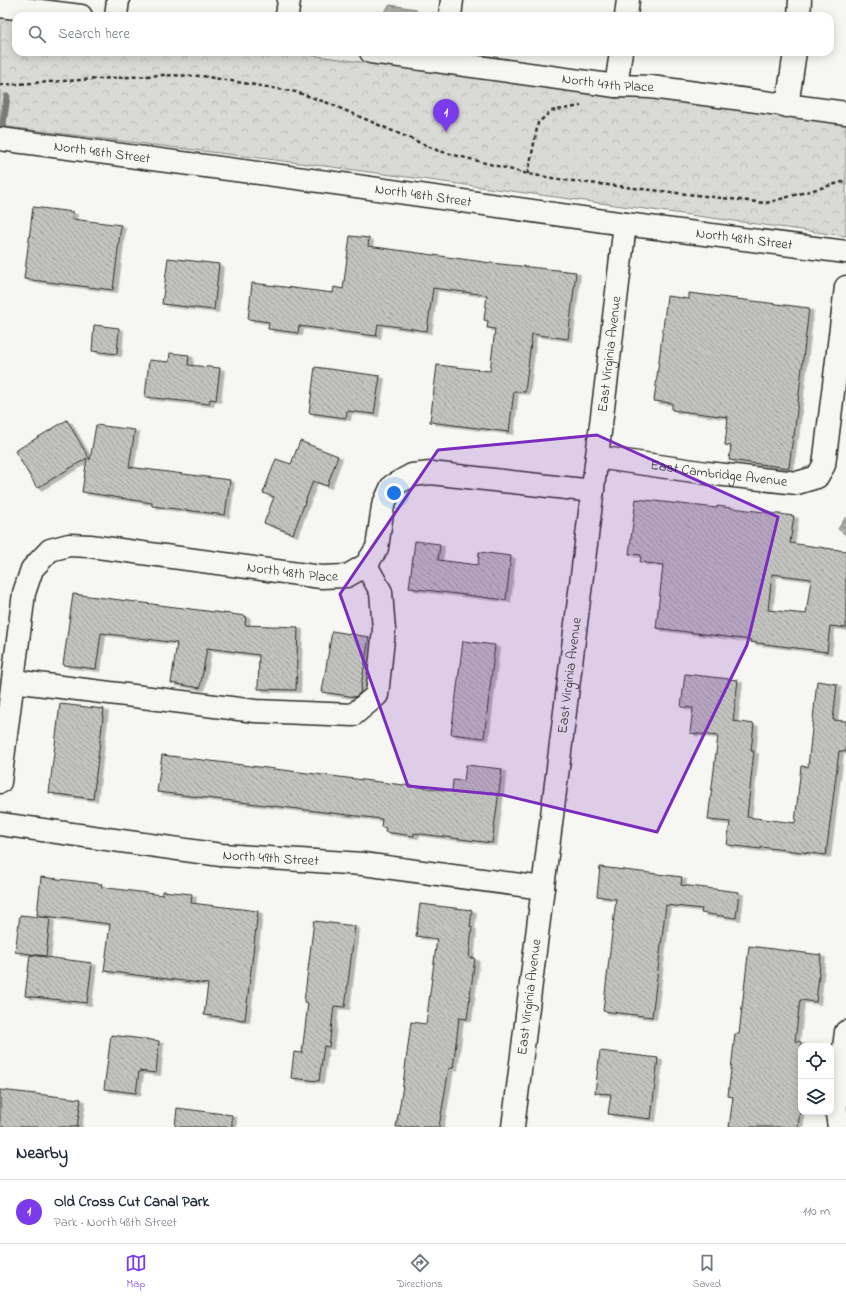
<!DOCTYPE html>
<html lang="en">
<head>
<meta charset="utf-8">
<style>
  body { margin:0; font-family:"Indie Flower",sans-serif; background:#f6f6f7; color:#1f2937 }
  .controls { position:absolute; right:12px; bottom:12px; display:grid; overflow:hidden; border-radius:8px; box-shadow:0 2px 10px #0003 }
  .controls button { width:36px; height:36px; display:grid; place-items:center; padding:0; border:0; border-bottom:1px solid #e0e1e3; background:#fff; color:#1f2937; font:20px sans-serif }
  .you { position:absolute; left:394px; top:493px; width:14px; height:14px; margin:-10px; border:3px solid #fff; border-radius:50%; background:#1a73e8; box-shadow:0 0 0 6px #1a73e833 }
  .badge { display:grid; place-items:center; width:26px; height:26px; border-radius:50%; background:#7c3aed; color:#fff; font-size:13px; font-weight:700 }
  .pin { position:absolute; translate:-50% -33px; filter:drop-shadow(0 1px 2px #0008) }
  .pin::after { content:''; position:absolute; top:21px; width:14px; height:12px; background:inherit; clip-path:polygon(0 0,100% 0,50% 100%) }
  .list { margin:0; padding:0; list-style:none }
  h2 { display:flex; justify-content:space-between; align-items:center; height:52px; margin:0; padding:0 16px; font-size:17px }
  h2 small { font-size:13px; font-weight:400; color:#747a83 }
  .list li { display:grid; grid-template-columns:26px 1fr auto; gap:12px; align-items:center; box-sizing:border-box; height:64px; padding:0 16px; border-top:1px solid #e0e1e3 }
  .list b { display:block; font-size:15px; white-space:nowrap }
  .list p { margin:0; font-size:13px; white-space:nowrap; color:#747a83 }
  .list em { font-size:13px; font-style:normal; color:#747a83 }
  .icon { flex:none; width:22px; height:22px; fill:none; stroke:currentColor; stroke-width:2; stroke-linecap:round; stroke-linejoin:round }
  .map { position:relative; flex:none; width:846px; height:1127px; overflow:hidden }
  .search { position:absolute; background:#fff; box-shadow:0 2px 10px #0003; left:12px; right:12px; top:12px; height:44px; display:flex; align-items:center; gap:10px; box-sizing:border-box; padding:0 14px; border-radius:12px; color:#747a83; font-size:15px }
  .sheet { height:116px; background:#fff }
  nav { display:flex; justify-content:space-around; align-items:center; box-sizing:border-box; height:56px; border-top:1px solid #e0e1e3; background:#fff; font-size:11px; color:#747a83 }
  nav a { display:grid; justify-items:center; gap:2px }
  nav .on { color:#7c3aed }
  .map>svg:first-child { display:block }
  .park { fill:url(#park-crowns); stroke:#828280 }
  .water { fill:url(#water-waves); stroke:#7a7a78 }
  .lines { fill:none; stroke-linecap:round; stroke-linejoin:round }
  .stream { stroke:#7a7a78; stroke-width:7 }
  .building { fill:url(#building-back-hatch); stroke:#2b2b2b; fill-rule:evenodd; filter:url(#shadow) }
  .minor-casing { stroke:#2b2b2b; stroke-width:25 }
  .path { stroke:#2b2b2b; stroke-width:2.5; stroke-dasharray:4 3; stroke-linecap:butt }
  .minor { stroke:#f6f6f2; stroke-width:22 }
  .marked { fill:#7b2cbf; fill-opacity:0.2; stroke:#7b2cbf; stroke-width:3; stroke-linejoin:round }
  .labels { text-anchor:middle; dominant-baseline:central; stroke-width:3.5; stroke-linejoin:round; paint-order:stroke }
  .street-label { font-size:14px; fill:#2b2b2b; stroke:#f6f6f2 }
</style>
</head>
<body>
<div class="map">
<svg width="846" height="1127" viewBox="0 0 846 1127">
  <defs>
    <pattern id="park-crowns" width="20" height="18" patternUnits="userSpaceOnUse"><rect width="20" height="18" fill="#d9d9d5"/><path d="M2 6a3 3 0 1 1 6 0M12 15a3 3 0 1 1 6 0" fill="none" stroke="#babab7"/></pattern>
    <pattern id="water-waves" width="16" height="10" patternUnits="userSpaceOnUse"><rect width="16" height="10" fill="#aeaeab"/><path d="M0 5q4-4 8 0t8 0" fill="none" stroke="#8e8e8b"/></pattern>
    <pattern id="building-back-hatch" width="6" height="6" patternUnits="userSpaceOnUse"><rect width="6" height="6" fill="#c3c3c0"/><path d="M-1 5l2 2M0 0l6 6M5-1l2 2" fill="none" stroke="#9f9f9c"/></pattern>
    <filter id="shadow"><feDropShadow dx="4.5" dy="2.5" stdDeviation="0" flood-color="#0004"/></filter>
  </defs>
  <rect width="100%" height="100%" fill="#f6f6f2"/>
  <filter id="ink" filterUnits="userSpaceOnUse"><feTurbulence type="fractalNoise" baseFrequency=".025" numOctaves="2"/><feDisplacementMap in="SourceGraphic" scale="8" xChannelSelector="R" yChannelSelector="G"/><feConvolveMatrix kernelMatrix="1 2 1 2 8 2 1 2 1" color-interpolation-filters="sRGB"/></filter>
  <g filter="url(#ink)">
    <path class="park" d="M 0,16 L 16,18 L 16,52 L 289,52 L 618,98 L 647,98 L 846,124 L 846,236 L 332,167 L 0,126 Z"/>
    <path class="water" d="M 390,5 L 416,9 L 416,11 L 419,16 L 384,16 L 385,10 Z
      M 846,517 L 846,535 L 838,529 Z"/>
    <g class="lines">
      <path class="stream" d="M 1,137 L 7,97"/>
    </g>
    <path class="building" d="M 33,207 L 73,212 L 72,219 L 121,225 L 113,290 L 24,279 Z
      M 350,236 L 369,238 L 368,246 L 491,263 L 576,272 L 568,339 L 532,334 L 525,392 L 514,391 L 509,432 L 430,422 L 437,365 L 490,371 L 495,329 L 487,328 L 488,321 L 484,320 L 487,295 L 433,288 L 427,331 L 378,324 L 376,336 L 299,326 L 298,333 L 268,329 L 269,322 L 248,319 L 252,283 L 333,293 L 334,287 L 343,289 Z
      M 168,258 L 219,264 L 214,310 L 162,304 Z
      M 689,293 L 809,308 L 794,436 L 793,436 L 789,468 L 729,460 L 731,446 L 725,445 L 728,417 L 672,410 L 672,403 L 654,401 L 667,296 L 689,299 Z
      M 94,325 L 119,328 L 117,354 L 92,351 Z
      M 170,353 L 189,355 L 188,365 L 220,368 L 216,400 L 210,399 L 209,404 L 145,397 L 149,360 L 169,362 Z
      M 315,367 L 380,376 L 374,414 L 347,411 L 346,418 L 309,413 Z
      M 67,420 L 90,460 L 96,425 L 135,430 L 129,467 L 230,480 L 225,515 L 152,506 L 152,503 L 82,492 L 87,458 L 37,488 L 15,451 Z
      M 300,441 L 338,456 L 327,486 L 313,481 L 293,534 L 264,523 L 274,497 L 263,493 L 276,459 L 291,464 Z
      M 636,499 L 717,508 L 717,506 L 794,516 L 790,543 L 846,551 L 846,628 L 830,626 L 827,652 L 750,642 L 751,640 L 656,628 L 663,565 L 640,562 L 641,555 L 629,554 ZM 772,574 L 811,579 L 806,614 L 768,610 Z
      M 415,541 L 440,544 L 438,560 L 478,565 L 479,552 L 511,556 L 506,600 L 409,588 Z
      M 73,594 L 246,616 L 245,625 L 298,627 L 296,690 L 258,689 L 259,655 L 207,648 L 200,688 L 171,683 L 177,643 L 101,633 L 96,669 L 63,665 Z
      M 332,631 L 369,637 L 360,693 L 355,697 L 322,692 Z
      M 463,641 L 495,645 L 484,738 L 451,734 Z
      M 685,674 L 738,680 L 733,721 L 754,724 L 751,751 L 754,751 L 747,817 L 795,823 L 801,766 L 808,767 L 817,681 L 837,684 L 833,720 L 846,721 L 846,752 L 839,751 L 826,855 L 761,847 L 761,849 L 727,845 L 730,822 L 708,820 L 718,736 L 690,733 L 693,708 L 681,707 Z
      M 60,704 L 104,709 L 93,799 L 49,793 Z
      M 162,755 L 452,791 L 453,780 L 464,781 L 466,765 L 502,769 L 492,843 L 414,833 L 414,836 L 385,832 L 386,828 L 381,827 L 382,819 L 157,792 Z
      M 600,867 L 682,877 L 681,885 L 739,892 L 736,918 L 701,913 L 702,909 L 666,905 L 652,1017 L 603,1011 L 616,899 L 597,896 Z
      M 41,877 L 102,884 L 101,887 L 162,895 L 162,891 L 192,894 L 191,903 L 258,911 L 245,1020 L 204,1015 L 208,984 L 104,971 L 110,924 L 37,915 Z
      M 420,904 L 472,910 L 470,927 L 472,927 L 469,958 L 475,958 L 467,1019 L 459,1018 L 453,1068 L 449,1068 L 439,1127 L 396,1127 L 402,1092 L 411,1022 L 426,1024 L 437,939 L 416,936 Z
      M 20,915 L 50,918 L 46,956 L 15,952 Z
      M 314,921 L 355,926 L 345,1007 L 334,1006 L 329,1047 L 324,1046 L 319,1081 L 291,1078 L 294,1052 L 302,1053 L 308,1003 L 304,1002 Z
      M 749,946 L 821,955 L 816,1002 L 800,1000 L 795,1041 L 801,1042 L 801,1103 L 798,1127 L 729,1127 L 733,1097 L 728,1096 L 735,1034 L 739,1034 Z
      M 30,955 L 92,963 L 87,1003 L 25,996 Z
      M 111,1035 L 159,1041 L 156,1073 L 139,1071 L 136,1093 L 104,1089 Z
      M 600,1051 L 658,1058 L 651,1119 L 608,1114 L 611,1094 L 595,1093 Z
      M 0,1090 L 81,1099 L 77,1127 L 0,1127 Z
      M 177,1108 L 232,1115 L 232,1127 L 175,1127 Z"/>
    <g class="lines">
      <defs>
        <g id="minor">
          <path d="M 0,6 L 81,16"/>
          <path d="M 116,16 L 118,0"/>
          <path d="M 287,16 L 289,0"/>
          <path d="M 450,16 L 452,0"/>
          <path d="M 626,16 L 628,0"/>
          <path d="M 799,16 L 800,0"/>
          <path id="s1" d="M 371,52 L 616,86 L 651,87 L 846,113"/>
          <path d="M 616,86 L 621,52"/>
          <path d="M 787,106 L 795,52"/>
          <path id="s2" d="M 0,139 L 342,184 L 625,224 L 846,252"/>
          <path id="s3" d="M 597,457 L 707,473 L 797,483 L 817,477 L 824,465 L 846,287"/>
          <path d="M 13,681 L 255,711 L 353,715 L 377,695 L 384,630 L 381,592 L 366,565"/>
          <path id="s4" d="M 0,782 L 24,593 L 32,569 L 50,550 L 69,545 L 90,546 L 321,577 L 347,576 L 366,565 L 377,548 L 383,506 L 392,486 L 412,475 L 431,473 L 593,491"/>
          <path id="s5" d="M 0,824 L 221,855 L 363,864 L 543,888"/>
          <path id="s6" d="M 513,1127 L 607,376 L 625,224"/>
          <path d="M 839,1127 L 836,1108 L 846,1032"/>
        </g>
      </defs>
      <use href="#minor" class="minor-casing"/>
      <path class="path" d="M 0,85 L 162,75 L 202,76 L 296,92 L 328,103 L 439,151 L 528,174 L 564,180 L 766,203 L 846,181
        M 528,174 L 538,123 L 551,111 L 581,106"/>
      <use href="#minor" class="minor"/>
    </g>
  </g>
  <path class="marked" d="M 597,435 L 778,517 L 747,645 L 657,832 L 503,795 L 408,786 L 340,594 L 438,450 Z"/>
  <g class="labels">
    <g class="street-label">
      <text stroke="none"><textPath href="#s1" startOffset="239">North 47th Place</textPath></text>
      <text stroke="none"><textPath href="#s2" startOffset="103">North 48th Street</textPath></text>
      <text stroke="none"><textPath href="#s2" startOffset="427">North 48th Street</textPath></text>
      <text stroke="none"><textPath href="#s2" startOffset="751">North 48th Street</textPath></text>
      <text stroke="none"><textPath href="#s6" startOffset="779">East Virginia Avenue</textPath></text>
      <text stroke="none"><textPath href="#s3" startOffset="123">East Cambridge Avenue</textPath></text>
      <text stroke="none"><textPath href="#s4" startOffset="487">North 48th Place</textPath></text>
      <text stroke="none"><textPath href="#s6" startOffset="455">East Virginia Avenue</textPath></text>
      <text stroke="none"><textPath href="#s5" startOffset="273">North 49th Street</textPath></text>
      <text stroke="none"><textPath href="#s6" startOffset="131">East Virginia Avenue</textPath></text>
    </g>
  </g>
</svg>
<div class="controls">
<button><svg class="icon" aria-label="locate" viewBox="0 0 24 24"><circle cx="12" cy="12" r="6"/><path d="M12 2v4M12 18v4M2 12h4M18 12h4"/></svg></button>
<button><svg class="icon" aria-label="layers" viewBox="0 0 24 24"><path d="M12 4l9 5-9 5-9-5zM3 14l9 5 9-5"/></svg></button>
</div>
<div class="you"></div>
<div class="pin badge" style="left:446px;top:132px">1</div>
<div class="search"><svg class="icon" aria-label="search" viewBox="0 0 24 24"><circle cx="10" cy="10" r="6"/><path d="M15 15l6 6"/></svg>Search here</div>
</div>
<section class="sheet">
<h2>Nearby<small></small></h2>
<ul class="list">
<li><span class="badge">1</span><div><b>Old Cross Cut Canal Park</b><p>Park · North 48th Street</p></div><em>110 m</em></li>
</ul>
</section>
<nav>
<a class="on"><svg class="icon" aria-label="map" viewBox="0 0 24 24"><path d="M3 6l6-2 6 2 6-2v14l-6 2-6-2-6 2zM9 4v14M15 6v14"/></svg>Map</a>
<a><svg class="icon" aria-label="directions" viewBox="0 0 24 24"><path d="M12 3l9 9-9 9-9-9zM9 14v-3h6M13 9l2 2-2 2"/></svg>Directions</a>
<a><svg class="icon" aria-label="saved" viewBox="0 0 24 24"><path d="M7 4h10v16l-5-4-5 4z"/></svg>Saved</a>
</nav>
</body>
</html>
